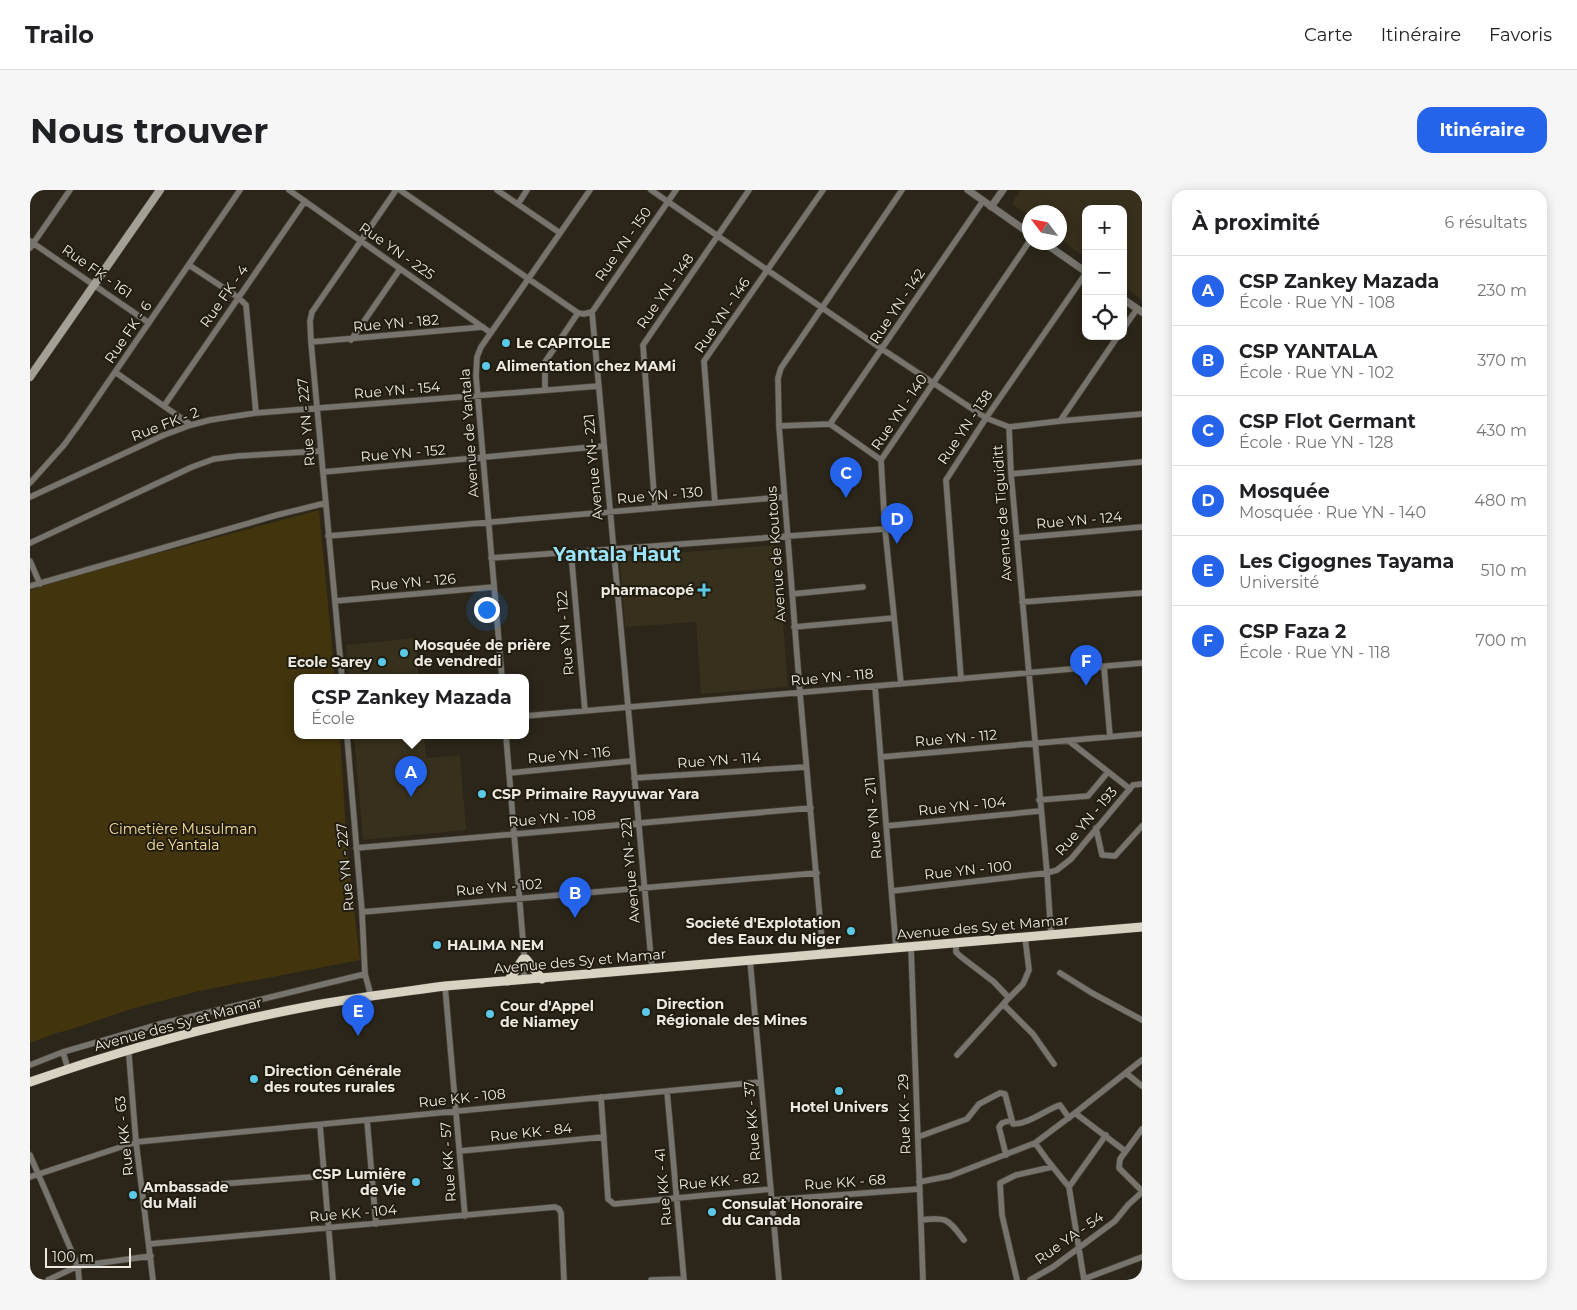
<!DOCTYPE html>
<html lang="fr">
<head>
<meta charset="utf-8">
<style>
  body { margin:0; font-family:Montserrat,sans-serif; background:#f6f6f6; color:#202124 }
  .controls { position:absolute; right:15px; top:15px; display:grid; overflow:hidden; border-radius:10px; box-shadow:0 2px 12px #0003 }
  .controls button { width:45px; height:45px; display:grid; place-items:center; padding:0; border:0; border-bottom:1px solid #e0e0e0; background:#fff; color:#202124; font:25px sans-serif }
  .compass { position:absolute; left:992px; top:15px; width:45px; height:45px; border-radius:50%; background:#fff; box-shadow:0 2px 12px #0003; rotate:302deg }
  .scale { position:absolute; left:15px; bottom:12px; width:86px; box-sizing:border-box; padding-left:5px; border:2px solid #ede9e1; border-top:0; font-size:14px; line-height:18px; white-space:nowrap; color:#ede9e1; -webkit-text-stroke:4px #211c10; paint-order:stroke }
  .you { position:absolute; left:456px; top:419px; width:18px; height:18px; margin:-12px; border:4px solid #fff; border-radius:50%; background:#1a73e8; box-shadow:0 0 0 8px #1a73e833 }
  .badge { display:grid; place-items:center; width:32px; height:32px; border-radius:50%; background:#2563eb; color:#fff; font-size:16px; font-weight:700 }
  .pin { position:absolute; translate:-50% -41px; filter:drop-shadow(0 1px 2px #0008) }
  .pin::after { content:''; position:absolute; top:26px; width:18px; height:15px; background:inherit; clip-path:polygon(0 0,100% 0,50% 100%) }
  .popup { position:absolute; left:264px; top:484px; width:235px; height:65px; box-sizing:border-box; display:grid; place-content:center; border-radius:10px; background:#fff; filter:drop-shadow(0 1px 4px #0005); font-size:16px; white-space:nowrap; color:#757577 }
  .popup b { font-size:19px; color:#202124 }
  .popup::after { content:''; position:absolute; left:50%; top:100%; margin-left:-10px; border:10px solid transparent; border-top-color:#fff }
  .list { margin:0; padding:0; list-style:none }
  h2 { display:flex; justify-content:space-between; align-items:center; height:65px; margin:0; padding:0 20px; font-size:21px }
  h2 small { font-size:16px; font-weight:400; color:#757577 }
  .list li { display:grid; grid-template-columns:32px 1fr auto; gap:15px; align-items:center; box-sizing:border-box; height:70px; padding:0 20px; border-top:1px solid #e0e0e0 }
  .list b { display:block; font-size:19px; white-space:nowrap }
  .list p { margin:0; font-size:16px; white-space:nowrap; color:#757577 }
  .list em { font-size:16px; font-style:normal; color:#757577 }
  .icon { flex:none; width:28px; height:28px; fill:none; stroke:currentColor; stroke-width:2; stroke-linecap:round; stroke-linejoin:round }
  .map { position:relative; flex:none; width:1112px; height:1090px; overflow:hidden; border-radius:15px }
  header { display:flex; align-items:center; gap:30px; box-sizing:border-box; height:70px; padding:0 25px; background:#fff; border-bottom:1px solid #e0e0e0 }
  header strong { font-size:24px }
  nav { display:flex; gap:28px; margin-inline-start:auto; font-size:18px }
  .intro { display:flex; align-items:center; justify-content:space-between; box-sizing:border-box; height:120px; padding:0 30px }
  h1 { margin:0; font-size:35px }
  .button { padding:12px 22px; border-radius:15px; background:#2563eb; color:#fff; font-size:18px; font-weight:700 }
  main { display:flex; gap:30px; padding:0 30px }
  aside { flex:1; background:#fff; border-radius:15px; box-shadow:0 2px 12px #0003 }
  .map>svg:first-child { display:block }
  .built { fill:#37301d }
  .green { fill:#42340d }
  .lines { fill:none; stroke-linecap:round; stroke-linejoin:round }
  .minor-casing { stroke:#464135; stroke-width:7 }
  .tertiary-casing { stroke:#464135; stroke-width:8 }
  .secondary-casing { stroke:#464135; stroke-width:9 }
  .trunk-casing { stroke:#464135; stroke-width:10 }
  .minor { stroke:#76746d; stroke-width:5.5 }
  .tertiary { stroke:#76746d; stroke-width:7 }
  .secondary { stroke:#a4a096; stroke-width:8 }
  .trunk { stroke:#d8d2c3; stroke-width:9 }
  .poi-dot { fill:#5ac8e6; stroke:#211c10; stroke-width:2 }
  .labels { text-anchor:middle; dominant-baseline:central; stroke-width:4; stroke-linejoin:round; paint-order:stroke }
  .street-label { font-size:14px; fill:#ede9e1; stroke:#211c10 }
  .poi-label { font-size:14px; font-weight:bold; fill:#ede9e1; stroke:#211c10; text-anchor:start }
  .park-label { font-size:14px; fill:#fae09a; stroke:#211c10 }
  .district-label { font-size:19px; font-weight:bold; fill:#9ae5fb; stroke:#211c10 }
</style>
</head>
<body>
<header>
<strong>Trailo</strong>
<nav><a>Carte</a><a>Itinéraire</a><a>Favoris</a></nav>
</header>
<div class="intro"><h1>Nous trouver</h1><a class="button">Itinéraire</a></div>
<main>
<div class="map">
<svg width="1112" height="1090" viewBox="0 0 1112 1090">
  <rect width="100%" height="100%" fill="#2b2619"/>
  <path class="built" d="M 991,0 L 1112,0 L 1112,110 L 1093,96 L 1093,19 L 1056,19 L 1056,68 L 1030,49 L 1030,22 L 999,22 L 999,26 L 983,14 L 984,10 Z
    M 747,355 L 758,497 L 671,504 L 666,432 L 595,437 L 590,367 Z
    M 385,448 L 389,488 L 319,488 L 316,455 Z
    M 324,546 L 394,546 L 396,568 L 430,565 L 436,640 L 333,650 Z"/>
  <path class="green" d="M 289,320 L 305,488 L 267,488 L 267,546 L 310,546 L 317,656 L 330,770 L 169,801 L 101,819 L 39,840 L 26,843 L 0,853 L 0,400 L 69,379 Z"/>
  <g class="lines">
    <defs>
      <path id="minor" d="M 259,0 L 461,143
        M 370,0 L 548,123 L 554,124 L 562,122
        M 467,0 L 530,43
        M 621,0 L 852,159 L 956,228 L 979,237 L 981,284 L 1017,683 L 1021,745
        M 488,14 L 497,0
        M 0,51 L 119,133
        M 0,58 L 40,0
        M 159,75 L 209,108 L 216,115 L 226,223
        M 562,122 L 622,779
        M 562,122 L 646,0
        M 1093,139 L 1107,119
        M 321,150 L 370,79
        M 281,152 L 453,137
        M 85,182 L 161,235
        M 515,200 L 515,172 L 548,123
        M 134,216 L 275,11
        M 1030,231 L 1088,146
        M 800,234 L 953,11
        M 749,236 L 800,234 L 851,270
        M 979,237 L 1030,231 L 1112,224
        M 293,282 L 574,256
        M 981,284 L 1112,272
        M 0,293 L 34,255 L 50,233 L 210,0
        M 0,307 L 134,245 L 161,235 L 180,230 L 226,223 L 569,196
        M 685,313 L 674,171 L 793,0
        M 625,318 L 613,155 L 719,0
        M 298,346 L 754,307
        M 987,348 L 1112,337
        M 0,353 L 162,277 L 184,269 L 208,266 L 291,261
        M 541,362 L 555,521
        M 461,368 L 855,339
        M 0,371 L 10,394
        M 0,396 L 247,325 L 296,313
        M 762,404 L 833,397
        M 305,411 L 464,397
        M 992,412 L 1112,403
        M 764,437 L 864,428
        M 1074,477 L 1080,547
        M 312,488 L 281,152 L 280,131 L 282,122 L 366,0
        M 472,488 L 446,186 L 447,167 L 451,157 L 560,0
        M 931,489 L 916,290 L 956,228 L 1056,83
        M 871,494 L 855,339 L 851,270 L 999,52
        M 845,496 L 866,758
        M 495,526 L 1112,473
        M 317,546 L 332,722 L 335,784 L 341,806
        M 476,546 L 494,763 L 494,790
        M 1039,551 L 1100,599
        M 851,567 L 1112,544
        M 479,583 L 602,571
        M 604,588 L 776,577
        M 1009,610 L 1058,606 L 1078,582
        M 856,636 L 1010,621
        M 1066,638 L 1072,665 L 1085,666 L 1112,636
        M 326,658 L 781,618
        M 862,701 L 1017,683 L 1027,680 L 1041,669 L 1103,595 L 1112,594
        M 332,722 L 787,683
        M 995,747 L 999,780 L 993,794 L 975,812 L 975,816 L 1003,844 L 1024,874
        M 926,753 L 926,762 L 930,766 L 964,792 L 979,808
        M 881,757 L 893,1090
        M 793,763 L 770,503 L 749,236 L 748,188 L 751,178 L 872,0
        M 720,770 L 749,1090
        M 1030,783 L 1062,803 L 1112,830
        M 415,796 L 435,1026
        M 99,859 L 99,866 L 106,952 L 123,1090
        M 33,862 L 38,879
        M 927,865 L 975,812
        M 0,875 L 33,862 L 130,834 L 335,784
        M 1096,883 L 1112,896
        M 637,901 L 654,1090
        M 571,907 L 578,1009 L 584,1014 L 741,999
        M 1045,923 L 1095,961
        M 337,930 L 346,1034
        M 290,935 L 303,1090
        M 1112,939 L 1090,969 L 1089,978 L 1112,1001
        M 888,947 L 937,929 L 949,914 L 970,903 L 975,904 L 983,934 C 999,934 1015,920 1030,915 L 1039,928
        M 1005,953 L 1018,971 L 1039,997 L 1054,1090
        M 430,961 L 574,947
        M 0,965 L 48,1076 L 49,1090
        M 976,965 L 969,937 L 972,933 L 981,930
        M 0,987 L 106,952 L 731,892
        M 889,992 L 920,986 L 1005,953 L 1045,923 L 1112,870
        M 1039,997 L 1076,945
        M 112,1000 L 294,986
        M 742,1010 L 889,999
        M 891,1030 C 918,1027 918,1029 934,1050
        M 119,1054 L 525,1017 L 529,1019 L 531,1023 L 534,1090
        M 1054,1089 L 1112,1067
        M 18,1090 L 48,1076 L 121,1066
        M 621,1090 L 653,1089
        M 987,1090 L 972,1025 L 970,993 L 986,985 L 1022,977
        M 1000,1090 L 1023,1077 L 1085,1031 L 1098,1015 L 1112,1002"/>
      <path id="tertiary" d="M 938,0 L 999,43
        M 961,17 L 973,0
        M 1013,52 L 1056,82
        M 1093,109 L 1112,122"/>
      <path id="secondary" d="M 0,187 L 130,0"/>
      <path id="trunk" d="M 496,769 L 512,789
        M 478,791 L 493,769
        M 0,892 C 94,859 189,833 286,815 C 329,807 372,802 415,796 L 1112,737"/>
    </defs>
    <use href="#minor" class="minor-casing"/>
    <use href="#tertiary" class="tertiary-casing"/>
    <use href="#secondary" class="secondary-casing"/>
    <use href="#trunk" class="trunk-casing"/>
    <use href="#minor" class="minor"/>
    <use href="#tertiary" class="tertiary"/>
    <use href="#secondary" class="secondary"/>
    <use href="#trunk" class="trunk"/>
  </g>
  <g class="poi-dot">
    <circle cx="476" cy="153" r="5"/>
    <circle cx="456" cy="176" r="5"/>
    <path d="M671.5 392.5h5v5h5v5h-5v5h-5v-5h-5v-5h5z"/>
    <circle cx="374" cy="463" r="5"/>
    <circle cx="352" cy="472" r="5"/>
    <circle cx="452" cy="604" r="5"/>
    <circle cx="821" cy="741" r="5"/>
    <circle cx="407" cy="755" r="5"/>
    <circle cx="616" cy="822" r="5"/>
    <circle cx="460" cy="824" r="5"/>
    <circle cx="224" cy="889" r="5"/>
    <circle cx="809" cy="901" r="5"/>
    <circle cx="386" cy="992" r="5"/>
    <circle cx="103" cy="1005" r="5"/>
    <circle cx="682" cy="1022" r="5"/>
  </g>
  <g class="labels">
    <g class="street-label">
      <text transform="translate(593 54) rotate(-55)">Rue YN - 150</text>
      <text transform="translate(367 61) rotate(35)">Rue YN - 225</text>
      <text transform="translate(67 81) rotate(35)">Rue FK - 161</text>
      <text transform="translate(635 101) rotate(-55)">Rue YN - 148</text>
      <text transform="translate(194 106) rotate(-55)">Rue FK - 4</text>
      <text transform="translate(867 116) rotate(-56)">Rue YN - 142</text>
      <text transform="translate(692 125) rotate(-56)">Rue YN - 146</text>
      <text transform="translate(366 133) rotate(-5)">Rue YN - 182</text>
      <text transform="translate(98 142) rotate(-56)">Rue FK - 6</text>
      <text transform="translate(367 200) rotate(-5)">Rue YN - 154</text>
      <text transform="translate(869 222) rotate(-56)">Rue YN - 140</text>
      <text transform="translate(276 232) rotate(-95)">Rue YN - 227</text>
      <text transform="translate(135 234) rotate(-21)">Rue FK - 2</text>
      <text transform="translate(935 237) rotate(-56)">Rue YN - 138</text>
      <text transform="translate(439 243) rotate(-94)">Avenue de Yantala</text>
      <text transform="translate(373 263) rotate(-5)">Rue YN - 152</text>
      <text transform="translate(563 277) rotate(-95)">Avenue YN- 221</text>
      <text transform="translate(630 305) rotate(-5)">Rue YN - 130</text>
      <text transform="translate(972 323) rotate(-94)">Avenue de Tiguiditt</text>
      <text transform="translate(1049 330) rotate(-5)">Rue YN - 124</text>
      <text transform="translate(746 364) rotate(-94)">Avenue de Koutous</text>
      <text transform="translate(383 392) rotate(-5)">Rue YN - 126</text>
      <text transform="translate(535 443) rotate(-95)">Rue YN - 122</text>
      <text transform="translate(802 487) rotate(-5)">Rue YN - 118</text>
      <text transform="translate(926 548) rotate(-5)">Rue YN - 112</text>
      <text transform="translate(539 565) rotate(-5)">Rue YN - 116</text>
      <text transform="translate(689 570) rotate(-4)">Rue YN - 114</text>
      <text transform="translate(932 616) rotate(-6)">Rue YN - 104</text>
      <text transform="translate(522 628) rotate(-5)">Rue YN - 108</text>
      <text transform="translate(843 628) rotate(-95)">Rue YN - 211</text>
      <text transform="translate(1056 631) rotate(-49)">Rue YN - 193</text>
      <text transform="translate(315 677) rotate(-95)">Rue YN - 227</text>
      <text transform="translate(600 680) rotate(-95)">Avenue YN- 221</text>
      <text transform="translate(938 680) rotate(-6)">Rue YN - 100</text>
      <text transform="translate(469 697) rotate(-5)">Rue YN - 102</text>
      <text transform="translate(953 737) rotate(-5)">Avenue des Sy et Mamar</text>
      <text transform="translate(550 771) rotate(-5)">Avenue des Sy et Mamar</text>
      <text transform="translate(148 834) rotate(-15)">Avenue des Sy et Mamar</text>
      <text transform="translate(432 908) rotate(-6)">Rue KK - 108</text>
      <text transform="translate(874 924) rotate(-92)">Rue KK - 29</text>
      <text transform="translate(722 931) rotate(-95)">Rue KK - 37</text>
      <text transform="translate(501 942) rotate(-6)">Rue KK - 84</text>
      <text transform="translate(94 946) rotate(-96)">Rue KK - 63</text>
      <text transform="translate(418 972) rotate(-94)">Rue KK - 57</text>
      <text transform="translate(689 991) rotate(-5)">Rue KK - 82</text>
      <text transform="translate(815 992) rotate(-4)">Rue KK - 68</text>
      <text transform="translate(633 997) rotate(-95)">Rue KK - 41</text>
      <text transform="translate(323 1023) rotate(-5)">Rue KK - 104</text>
      <text transform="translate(1039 1048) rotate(-35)">Rue YA - 54</text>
    </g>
    <g class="poi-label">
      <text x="486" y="153">Le CAPITOLE</text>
      <text x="466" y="176">Alimentation chez MAMi</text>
      <text x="664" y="400" text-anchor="end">pharmacopé</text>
      <text x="384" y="455">Mosquée de prière<tspan x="384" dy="16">de vendredi</tspan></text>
      <text x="342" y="472" text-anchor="end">Ecole Sarey</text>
      <text x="462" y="604">CSP Primaire Rayyuwar Yara</text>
      <text x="811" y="733" text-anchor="end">Societé d'Explotation<tspan x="811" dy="16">des Eaux du Niger</tspan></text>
      <text x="417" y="755">HALIMA NEM</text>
      <text x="626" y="814">Direction<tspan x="626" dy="16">Régionale des Mines</tspan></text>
      <text x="470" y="816">Cour d'Appel<tspan x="470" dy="16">de Niamey</tspan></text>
      <text x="234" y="881">Direction Générale<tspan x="234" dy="16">des routes rurales</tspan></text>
      <text x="809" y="917" text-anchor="middle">Hotel Univers</text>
      <text x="376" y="984" text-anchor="end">CSP Lumiêre<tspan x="376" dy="16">de Vie</tspan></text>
      <text x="113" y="997">Ambassade<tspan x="113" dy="16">du Mali</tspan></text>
      <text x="692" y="1014">Consulat Honoraire<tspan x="692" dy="16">du Canada</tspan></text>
    </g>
    <g class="park-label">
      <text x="153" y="639">Cimetière Musulman<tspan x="153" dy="16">de Yantala</tspan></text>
    </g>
    <g class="district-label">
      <text x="587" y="364">Yantala Haut</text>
    </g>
  </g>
</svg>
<div class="controls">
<button>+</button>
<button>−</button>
<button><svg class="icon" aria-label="locate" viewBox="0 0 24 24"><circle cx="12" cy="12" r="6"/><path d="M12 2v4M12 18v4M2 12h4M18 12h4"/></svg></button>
</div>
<svg class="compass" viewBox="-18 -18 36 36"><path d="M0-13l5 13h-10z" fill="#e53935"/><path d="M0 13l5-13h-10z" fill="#757577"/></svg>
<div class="scale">100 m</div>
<div class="you"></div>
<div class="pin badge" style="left:381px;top:607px">A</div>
<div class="popup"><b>CSP Zankey Mazada</b>École</div>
<div class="pin badge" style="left:545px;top:728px">B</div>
<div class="pin badge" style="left:816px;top:308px">C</div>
<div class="pin badge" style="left:867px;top:354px">D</div>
<div class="pin badge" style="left:328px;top:846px">E</div>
<div class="pin badge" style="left:1056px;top:496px">F</div>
</div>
<aside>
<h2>À proximité<small>6 résultats</small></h2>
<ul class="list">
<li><span class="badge">A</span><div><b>CSP Zankey Mazada</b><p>École · Rue YN - 108</p></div><em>230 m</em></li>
<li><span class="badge">B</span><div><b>CSP YANTALA</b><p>École · Rue YN - 102</p></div><em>370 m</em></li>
<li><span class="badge">C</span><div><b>CSP Flot Germant</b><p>École · Rue YN - 128</p></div><em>430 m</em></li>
<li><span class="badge">D</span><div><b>Mosquée</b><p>Mosquée · Rue YN - 140</p></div><em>480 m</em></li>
<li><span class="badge">E</span><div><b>Les Cigognes Tayama</b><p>Université</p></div><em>510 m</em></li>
<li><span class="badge">F</span><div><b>CSP Faza 2</b><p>École · Rue YN - 118</p></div><em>700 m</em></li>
</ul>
</aside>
</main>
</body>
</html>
